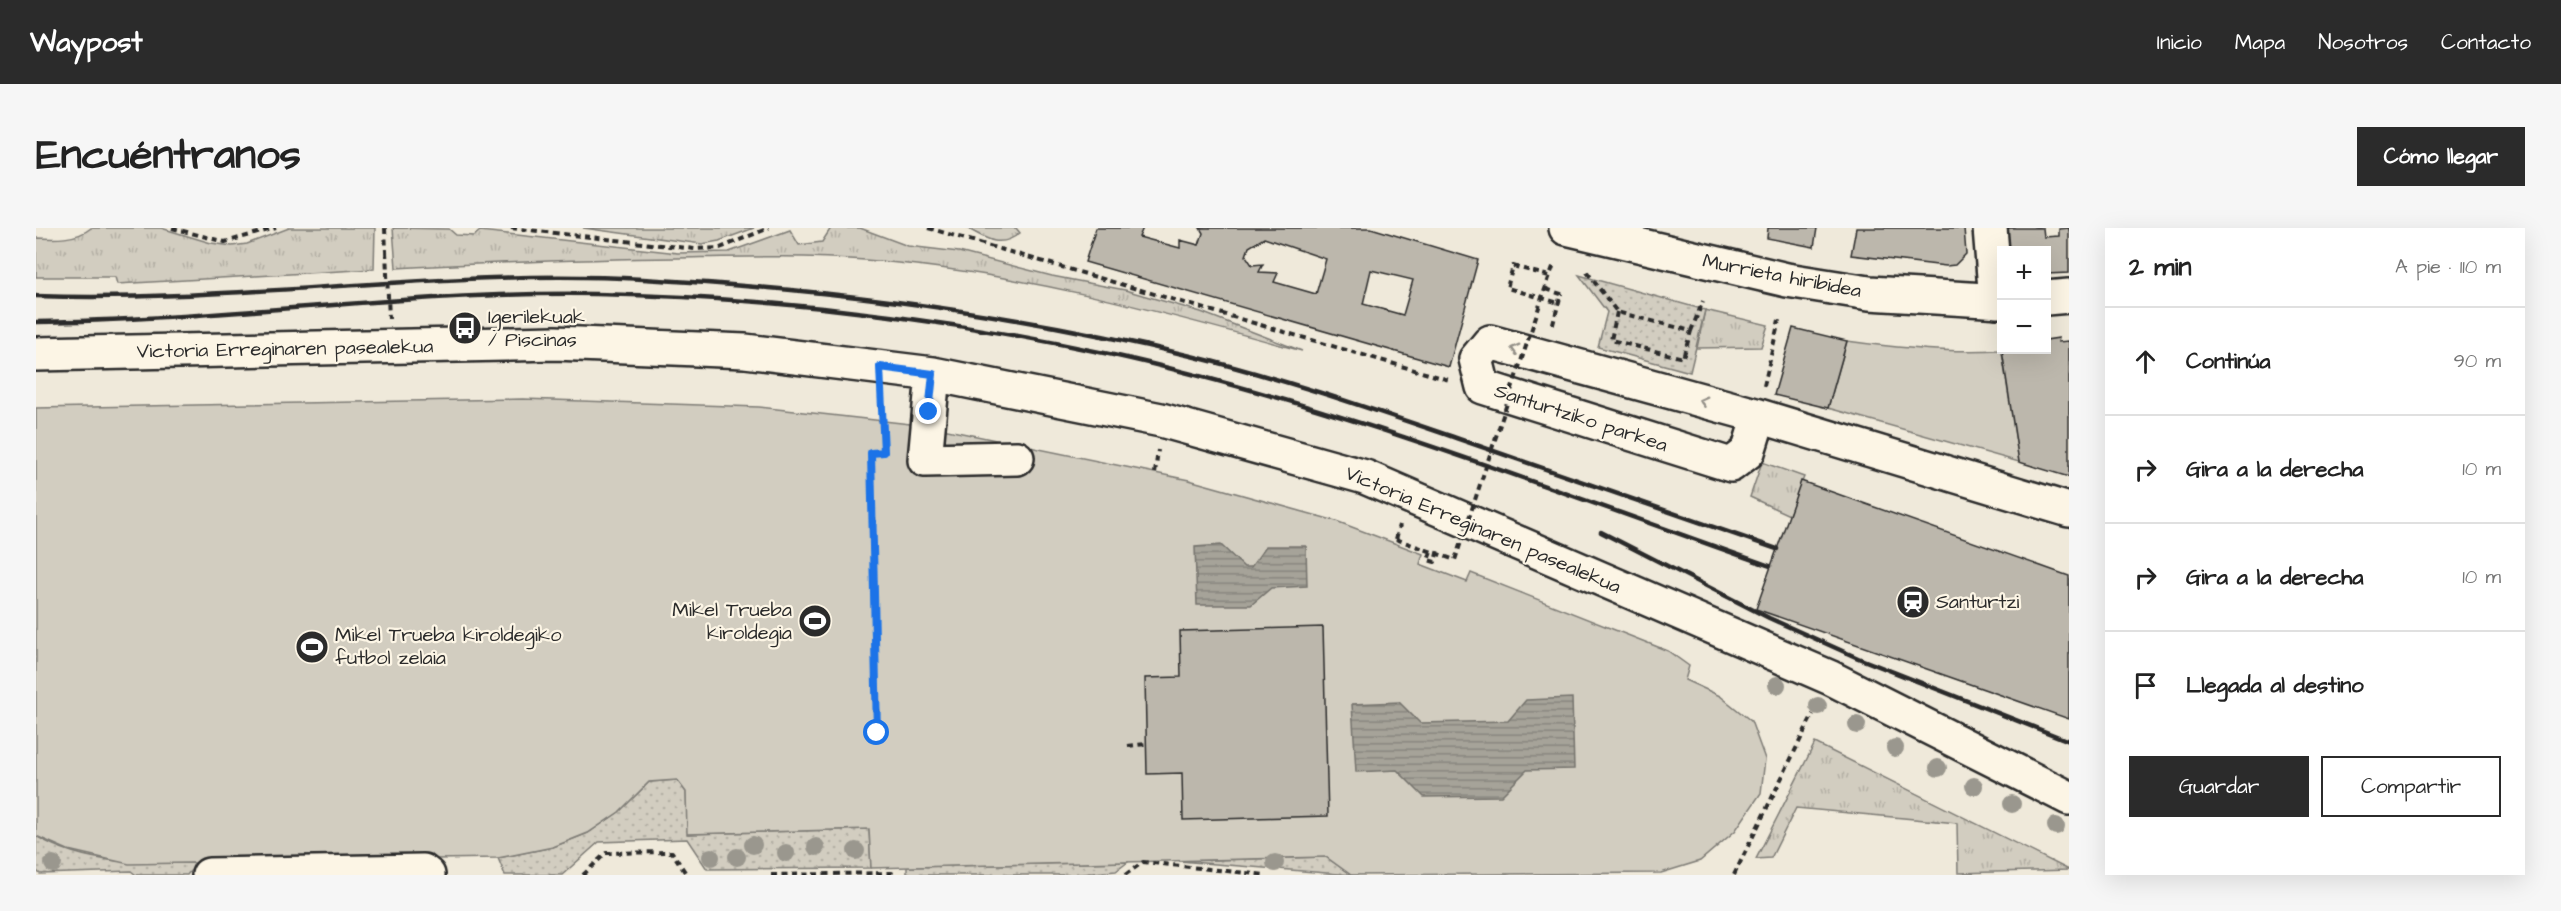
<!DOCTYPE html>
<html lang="es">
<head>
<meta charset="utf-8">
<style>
  body { margin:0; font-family:"Architects Daughter",sans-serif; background:#f6f6f6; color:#222 }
  .controls { position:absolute; right:18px; top:18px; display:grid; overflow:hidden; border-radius:0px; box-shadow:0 6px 24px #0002 }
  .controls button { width:54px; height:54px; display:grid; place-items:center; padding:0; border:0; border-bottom:2px solid #e0e0e0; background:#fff; color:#222; font:30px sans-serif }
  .stop { position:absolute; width:18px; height:18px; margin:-14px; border:4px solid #1a73e8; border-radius:50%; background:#fff }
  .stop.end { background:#1a73e8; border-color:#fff; box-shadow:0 2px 6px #0008 }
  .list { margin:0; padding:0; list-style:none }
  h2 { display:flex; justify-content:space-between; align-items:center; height:78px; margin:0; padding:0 24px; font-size:26px }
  h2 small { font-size:20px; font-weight:400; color:#767676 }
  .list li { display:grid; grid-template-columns:39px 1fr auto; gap:18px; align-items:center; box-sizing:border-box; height:108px; padding:0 24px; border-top:2px solid #e0e0e0 }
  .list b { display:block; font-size:22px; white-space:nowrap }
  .list em { font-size:20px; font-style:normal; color:#767676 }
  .actions { display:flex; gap:12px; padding:18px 24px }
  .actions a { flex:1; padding:14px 0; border:2px solid #2b2b2b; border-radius:0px; text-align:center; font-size:21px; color:#2b2b2b }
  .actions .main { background:#2b2b2b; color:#fff }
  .icon { flex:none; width:33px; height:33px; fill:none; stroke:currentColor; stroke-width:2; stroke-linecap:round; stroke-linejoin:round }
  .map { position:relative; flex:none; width:2033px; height:647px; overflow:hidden; border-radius:0px }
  header { display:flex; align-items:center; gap:36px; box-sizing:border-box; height:84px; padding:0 30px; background:#2b2b2b; color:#fff }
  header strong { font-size:28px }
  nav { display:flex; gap:33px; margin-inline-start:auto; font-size:21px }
  .intro { display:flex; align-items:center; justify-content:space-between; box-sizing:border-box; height:144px; padding:0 36px }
  h1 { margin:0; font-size:42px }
  .button { padding:15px 27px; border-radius:0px; background:#2b2b2b; color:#fff; font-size:21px; font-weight:700 }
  main { display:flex; gap:36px; padding:0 36px }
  aside { flex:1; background:#fff; border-radius:0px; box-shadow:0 6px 24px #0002 }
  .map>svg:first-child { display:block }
  .grass { fill:url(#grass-tufts); stroke:#7e7c76; stroke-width:1.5 }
  .park { fill:url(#park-dots); stroke:#7e7c76; stroke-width:1.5 }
  .pitch { fill:#d2cdc0; stroke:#7e7c76; stroke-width:1.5 }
  .water { fill:url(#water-rules); stroke:#75736d; stroke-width:1.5 }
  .building { fill:#bcb7ac; stroke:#2b2b2b; stroke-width:1.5; fill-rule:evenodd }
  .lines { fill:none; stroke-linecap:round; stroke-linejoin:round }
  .minor-casing { stroke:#2b2b2b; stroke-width:38 }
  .path { stroke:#2b2b2b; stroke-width:4; stroke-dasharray:6 4.5; stroke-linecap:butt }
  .minor { stroke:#fcf5e5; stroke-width:33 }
  .rail { stroke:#2b2b2b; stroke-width:4.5 }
  .path-bridge { stroke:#2b2b2b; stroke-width:4; stroke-dasharray:6 4.5; stroke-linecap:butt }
  .tree { fill:#9a978e }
  .oneway { stroke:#949088 }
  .route { stroke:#1a73e8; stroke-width:8 }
  .labels { text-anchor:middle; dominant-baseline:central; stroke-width:4.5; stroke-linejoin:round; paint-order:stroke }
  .street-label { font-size:20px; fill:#2b2b2b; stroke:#fcf5e5 }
  .poi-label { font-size:20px; fill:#2b2b2b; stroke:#fcf5e5; text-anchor:start }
</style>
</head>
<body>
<header>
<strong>Waypost</strong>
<nav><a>Inicio</a><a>Mapa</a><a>Nosotros</a><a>Contacto</a></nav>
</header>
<div class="intro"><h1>Encuéntranos</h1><a class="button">Cómo llegar</a></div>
<main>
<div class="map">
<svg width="2033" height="647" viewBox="0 0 2033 647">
  <defs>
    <pattern id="grass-tufts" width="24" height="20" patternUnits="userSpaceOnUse" patternTransform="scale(1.5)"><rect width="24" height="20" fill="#d2cdc0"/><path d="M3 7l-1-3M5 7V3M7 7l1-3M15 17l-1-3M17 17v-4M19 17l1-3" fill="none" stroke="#b4b0a5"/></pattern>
    <pattern id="park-dots" width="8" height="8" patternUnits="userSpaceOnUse" patternTransform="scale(1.5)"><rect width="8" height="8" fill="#d2cdc0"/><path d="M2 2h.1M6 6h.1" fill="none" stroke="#b4b0a5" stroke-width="1.8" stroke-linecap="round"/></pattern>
    <pattern id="water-rules" width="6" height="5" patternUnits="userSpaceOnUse" patternTransform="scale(1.5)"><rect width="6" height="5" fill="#a6a399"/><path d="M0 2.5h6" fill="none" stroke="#87857d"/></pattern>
  </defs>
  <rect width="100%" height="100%" fill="#efe9da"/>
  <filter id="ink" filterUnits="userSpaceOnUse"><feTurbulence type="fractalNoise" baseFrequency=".0167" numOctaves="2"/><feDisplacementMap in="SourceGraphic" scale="12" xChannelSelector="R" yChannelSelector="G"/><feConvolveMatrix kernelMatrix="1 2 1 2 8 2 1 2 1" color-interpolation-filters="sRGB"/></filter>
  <g filter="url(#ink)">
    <path class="grass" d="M 55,0 L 125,0 L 175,15 L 196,18 L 211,16 L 253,0 L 339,0 L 338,41 L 81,56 L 79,49 L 0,49 L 0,10 C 18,11 41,12 55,0 Z
      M 357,0 L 413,1 L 420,7 L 438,8 L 444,3 L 642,25 L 693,24 L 754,2 L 763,17 L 786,14 L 795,0 L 824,0 L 872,18 L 923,24 L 1016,48 L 1089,62 L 1165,84 L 1266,123 C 1123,83 978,43 829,32 C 766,27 704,29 641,30 C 547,31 454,35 360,40 Z
      M 547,0 L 718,0 L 683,13 L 666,16 Z
      M 931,0 L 980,0 L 984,5 C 964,21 950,11 931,0 Z
      M 1669,82 L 1732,97 L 1725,119 L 1661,120 Z
      M 1726,234 L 1768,249 L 1753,287 L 1714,269 Z
      M 1779,515 L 2033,642 L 1922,645 L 1921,595 L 1760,580 L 1735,630 L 1720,631 Z"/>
    <path class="park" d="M 1543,47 L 1669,82 L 1654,144 L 1562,119 L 1571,84 Z
      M 641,552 L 650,564 L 652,606 L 833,601 L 835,640 L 671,641 L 651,611 L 563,614 L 526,647 L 469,647 L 462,630 L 517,619 L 552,605 L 583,584 L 613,554 Z
      M 0,608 C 49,637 107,636 161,635 L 151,647 L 100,647 L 95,643 L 4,646 L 0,642 Z
      M 1290,629 L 1315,647 L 1143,633 Z
      M 1092,634 L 1080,643 L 1036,647 L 871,647 L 871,639 Z"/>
    <path class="pitch" d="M 1811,113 C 1861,120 1912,125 1963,122 L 1965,119 L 1983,234 L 1792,180 Z
      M 487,171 L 723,179 L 892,198 L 1153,252 L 1300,293 L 1387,326 L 1384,336 L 1431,354 L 1435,345 L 1632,423 L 1653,438 L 1649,452 L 1684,468 L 1715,493 L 1729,531 L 1725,565 L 1699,603 L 1664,633 L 1625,645 L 1315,647 L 1290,629 L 835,640 L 833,601 L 651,606 L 650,564 L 641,552 L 613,554 L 583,584 L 552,605 L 517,619 L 462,630 L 93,636 L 32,622 L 0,608 L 0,180 Z"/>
    <path class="water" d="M 1185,317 L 1208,339 L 1215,339 L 1230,318 L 1270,318 L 1271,358 L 1235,360 L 1215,377 L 1161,377 L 1159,319 Z
      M 1536,470 L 1538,541 L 1491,542 L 1465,568 L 1388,569 L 1361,542 L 1320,544 L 1316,476 L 1363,474 L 1384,495 L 1472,493 L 1490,472 Z"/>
    <path class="building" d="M 1060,0 L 1107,0 L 1103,9 L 1144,20 L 1144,12 L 1163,17 L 1167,5 L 1164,0 L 1335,0 L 1442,32 L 1413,139 L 1049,34 ZM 1228,10 L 1290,31 L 1280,66 L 1238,54 L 1242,45 L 1223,44 L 1227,36 L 1216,37 L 1210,28 L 1213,19 ZM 1335,42 L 1377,52 L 1367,87 L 1327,76 Z
      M 1732,0 L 1781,0 L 1778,19 L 1731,10 Z
      M 1820,0 L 1928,0 L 1930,26 L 1919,37 L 1910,38 L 1815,27 Z
      M 1969,0 L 2007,0 L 2008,9 L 2023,8 L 2023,1 L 2033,0 L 2033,45 L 2010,46 L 2010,22 L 1971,22 Z
      M 1757,100 L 1811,113 L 1792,180 L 1738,167 Z
      M 2023,110 L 2022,114 L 2033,113 L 2033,249 L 1983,234 L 1966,122 L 2010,122 L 2010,112 Z
      M 1765,253 L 2033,348 L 2033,491 L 1720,381 Z
      M 1287,399 L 1292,588 L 1147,592 L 1146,545 L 1111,546 L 1109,450 L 1145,449 L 1144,403 Z"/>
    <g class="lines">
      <defs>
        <path id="minor" d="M 1530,0 L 1751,52 L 1833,65 L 1966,73
          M 1954,0 L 1960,73
          M 2010,70 L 2033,68
          M 0,126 L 519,115 L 709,123 L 897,146 L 1125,192 L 1329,249 L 1795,450 L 2033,570
          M 897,146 L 889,232 L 981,230
          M 1723,188 L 1712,224 L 1695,237 L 1447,159 L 1440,131 L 1454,114 L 1723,188 L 2033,282
          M 173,647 L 387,643 L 392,647"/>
      </defs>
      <use href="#minor" class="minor-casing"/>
      <path class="path" d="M 136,0 L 189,14 L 240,0
        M 349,0 L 350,23
        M 475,0 L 659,21 L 684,20 L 733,0
        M 892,0 L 1413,152
        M 1551,44 L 1581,84 L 1655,103 L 1667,73
        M 1513,48 L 1477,38 L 1471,60 L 1523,75
        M 1510,61 L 1525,66 L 1516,100
        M 1508,64 L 1518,36
        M 1581,84 L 1575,112 L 1647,130 L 1655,103
        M 1728,158 L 1743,92
        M 1119,245 L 1122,222
        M 1360,311 L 1364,297
        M 1395,324 L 1392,332 L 1399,334 L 1402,321
        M 841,505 L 835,225 L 848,224 L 845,170
        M 1092,518 L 1110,516
        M 547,647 L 570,625 L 636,624 L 651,647
        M 735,647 L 856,645 L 856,647
        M 1089,647 L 1107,634 L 1229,647
        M 1698,647 L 1777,486"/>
      <use href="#minor" class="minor"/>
      <path class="rail" d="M 0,68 C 203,75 405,40 607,51 C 792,61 975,84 1155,128 C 1245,150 1332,180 1420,210 C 1527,246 1634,283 1741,321
        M 0,94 C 187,92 373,63 560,66 C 732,69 906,90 1073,126 C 1299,176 1517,262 1734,338
        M 1565,304 L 1733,390 L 1822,430 L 2033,513"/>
      <path class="path-bridge" d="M 350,23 L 353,91
        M 1360,311 L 1419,332 L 1508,64"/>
    </g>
    <g class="tree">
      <circle cx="1741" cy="457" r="9"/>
      <circle cx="1782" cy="478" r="9"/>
      <circle cx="1821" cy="497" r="9"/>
      <circle cx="1859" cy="520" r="9"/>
      <circle cx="1902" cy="540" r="9"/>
      <circle cx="1938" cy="558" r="9"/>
      <circle cx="1976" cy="576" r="9"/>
      <circle cx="2020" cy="598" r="9"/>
      <circle cx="717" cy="617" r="9"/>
      <circle cx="780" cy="619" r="9"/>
      <circle cx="820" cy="623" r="9"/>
      <circle cx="750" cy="625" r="9"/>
      <circle cx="675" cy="629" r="9"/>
      <circle cx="701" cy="629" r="9"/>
      <circle cx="1239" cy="635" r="9"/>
      <circle cx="17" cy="636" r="9"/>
    </g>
    <defs><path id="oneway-chevron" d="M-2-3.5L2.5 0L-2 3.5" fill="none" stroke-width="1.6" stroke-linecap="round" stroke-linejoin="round" transform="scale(1.5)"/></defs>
    <g class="oneway">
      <use href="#oneway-chevron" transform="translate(1479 121) rotate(-165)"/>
      <use href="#oneway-chevron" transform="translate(1667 173) rotate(-165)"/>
    </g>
  </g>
  <g class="lines" filter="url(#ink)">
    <path class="route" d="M 841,505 L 835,225 L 848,224 L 844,139 L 897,146 L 893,184"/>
  </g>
  <defs>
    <symbol id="bus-disc" viewBox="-11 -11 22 22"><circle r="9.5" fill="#2b2b2b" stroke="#fcf5e5"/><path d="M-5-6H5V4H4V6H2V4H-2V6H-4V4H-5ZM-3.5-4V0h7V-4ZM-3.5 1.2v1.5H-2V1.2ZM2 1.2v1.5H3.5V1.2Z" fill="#fff"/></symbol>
    <symbol id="station-disc" viewBox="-11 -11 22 22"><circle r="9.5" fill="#2b2b2b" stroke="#fcf5e5"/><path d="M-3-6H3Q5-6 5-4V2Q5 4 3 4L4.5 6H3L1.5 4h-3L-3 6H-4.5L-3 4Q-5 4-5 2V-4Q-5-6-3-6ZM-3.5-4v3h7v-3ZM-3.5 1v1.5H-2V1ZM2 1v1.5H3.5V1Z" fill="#fff"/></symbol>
    <symbol id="stadium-disc" viewBox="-11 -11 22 22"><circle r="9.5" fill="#2b2b2b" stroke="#fcf5e5"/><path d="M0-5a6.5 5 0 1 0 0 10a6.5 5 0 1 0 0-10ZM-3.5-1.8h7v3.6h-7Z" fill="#fff"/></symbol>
  </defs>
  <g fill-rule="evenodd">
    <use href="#bus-disc" x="410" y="81" width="38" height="38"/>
    <use href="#station-disc" x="1858" y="355" width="38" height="38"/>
    <use href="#stadium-disc" x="760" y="374" width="38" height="38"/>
    <use href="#stadium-disc" x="257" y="400" width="38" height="38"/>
  </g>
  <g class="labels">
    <g class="street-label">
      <text transform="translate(1746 48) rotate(11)">Murrieta hiribidea</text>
      <text transform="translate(249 121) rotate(-1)">Victoria Erreginaren pasealekua</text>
      <text transform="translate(1545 190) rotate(18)">Santurtziko parkea</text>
      <text transform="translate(1447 302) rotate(23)">Victoria Erreginaren pasealekua</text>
    </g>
    <g class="poi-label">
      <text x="452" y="89">Igerilekuak<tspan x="452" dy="23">/ Piscinas</tspan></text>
      <text x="1900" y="374">Santurtzi</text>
      <text x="756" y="382" text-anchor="end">Mikel Trueba<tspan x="756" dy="23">kiroldegia</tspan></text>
      <text x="299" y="407">Mikel Trueba kiroldegiko<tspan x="299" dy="23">futbol zelaia</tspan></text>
    </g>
  </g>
</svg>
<div class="controls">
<button>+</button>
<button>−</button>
</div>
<div class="stop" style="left:841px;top:505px"></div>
<div class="stop end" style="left:893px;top:184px"></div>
</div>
<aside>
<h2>2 min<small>A pie · 110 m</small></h2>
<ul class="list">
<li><svg class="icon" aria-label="ahead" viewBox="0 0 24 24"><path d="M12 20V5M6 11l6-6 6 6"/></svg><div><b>Continúa</b></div><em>90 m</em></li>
<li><svg class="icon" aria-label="right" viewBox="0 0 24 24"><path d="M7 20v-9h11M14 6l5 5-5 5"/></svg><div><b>Gira a la derecha</b></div><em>10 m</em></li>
<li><svg class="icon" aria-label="right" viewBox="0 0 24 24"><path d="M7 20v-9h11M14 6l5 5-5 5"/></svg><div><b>Gira a la derecha</b></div><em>10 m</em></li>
<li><svg class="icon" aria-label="arrive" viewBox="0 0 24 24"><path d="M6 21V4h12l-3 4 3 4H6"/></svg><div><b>Llegada al destino</b></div></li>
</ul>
<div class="actions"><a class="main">Guardar</a><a>Compartir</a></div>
</aside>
</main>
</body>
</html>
